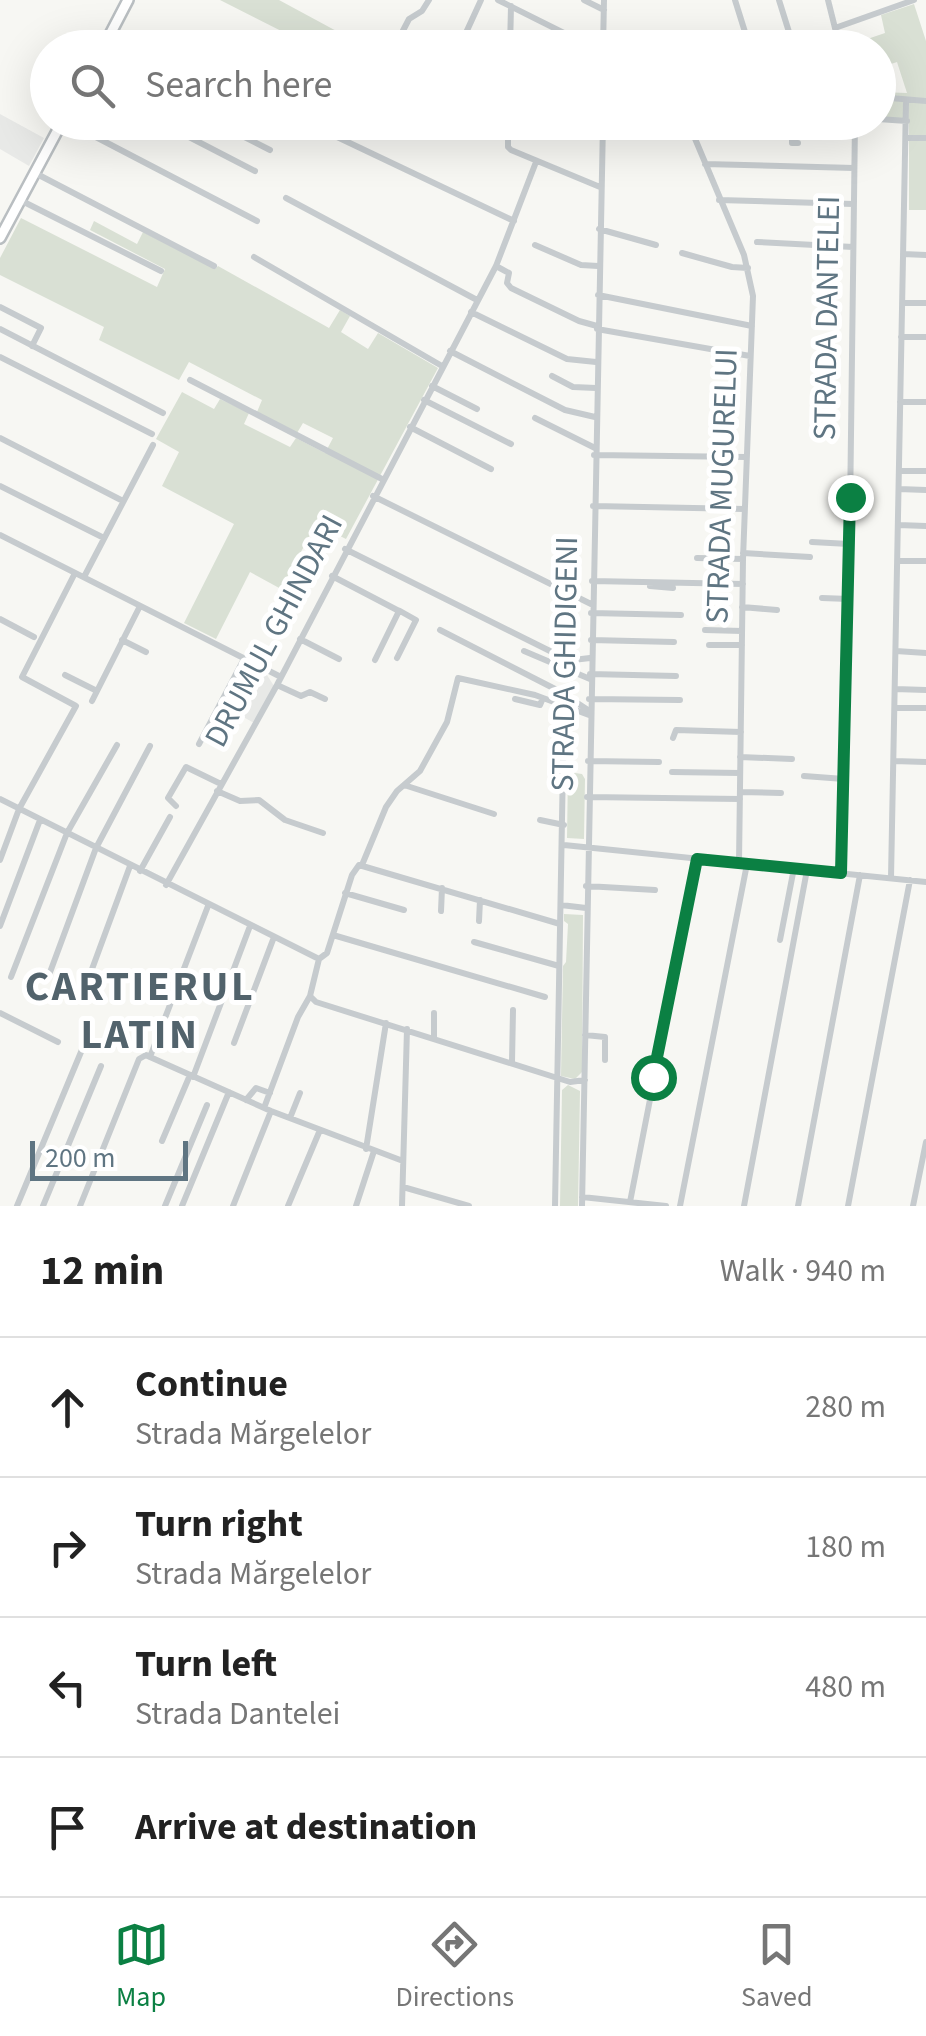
<!DOCTYPE html>
<html lang="en">
<head>
<meta charset="utf-8">
<style>
  body { margin:0; font-family:"Source Sans 3",sans-serif; background:#f6f6f6; color:#222 }
  .scale { position:absolute; left:30px; bottom:25px; width:158px; box-sizing:border-box; padding-left:10px; border:5px solid #5f7582; border-top:0; font-size:28px; line-height:35px; white-space:nowrap; color:#5f7582; -webkit-text-stroke:8px #fff; paint-order:stroke }
  .stop { position:absolute; width:30px; height:30px; margin:-22px; border:8px solid #0b8043; border-radius:50%; background:#fff }
  .stop.end { background:#0b8043; border-color:#fff; box-shadow:0 2px 10px #0008 }
  .list { margin:0; padding:0; list-style:none }
  h2 { display:flex; justify-content:space-between; align-items:center; height:130px; margin:0; padding:0 40px; font-size:42px }
  h2 small { font-size:32px; font-weight:400; color:#767676 }
  .list li { display:grid; grid-template-columns:65px 1fr auto; gap:30px; align-items:center; box-sizing:border-box; height:140px; padding:0 40px; border-top:2px solid #e0e0e0 }
  .list b { display:block; font-size:38px; white-space:nowrap }
  .list p { margin:0; font-size:32px; white-space:nowrap; color:#767676 }
  .list em { font-size:32px; font-style:normal; color:#767676 }
  .icon { flex:none; width:55px; height:55px; fill:none; stroke:currentColor; stroke-width:2; stroke-linecap:round; stroke-linejoin:round }
  .map { position:relative; flex:none; width:926px; height:1206px; overflow:hidden }
  .search { position:absolute; background:#fff; box-shadow:0 10px 40px #0002; left:30px; right:30px; top:30px; height:110px; display:flex; align-items:center; gap:25px; box-sizing:border-box; padding:0 35px; border-radius:55px; color:#767676; font-size:38px }
  .sheet { height:690px; background:#fff }
  nav { display:flex; justify-content:space-around; align-items:center; box-sizing:border-box; height:140px; border-top:2px solid #e0e0e0; background:#fff; font-size:28px; color:#767676 }
  nav a { display:grid; justify-items:center; gap:5px }
  nav .on { color:#0b8043 }
  .map>svg:first-child { display:block }
  .built { fill:#e8e9e7 }
  .green { fill:#d9e0d4 }
  .lines { fill:none; stroke-linecap:round; stroke-linejoin:round }
  .major-casing { stroke:#b9bec1; stroke-width:14 }
  .minor { stroke:#c6cbce; stroke-width:6 }
  .major { stroke:#fff; stroke-width:9 }
  .route { stroke:#0b8043; stroke-width:12 }
  .labels { text-anchor:middle; dominant-baseline:central; stroke-width:10; stroke-linejoin:round; paint-order:stroke }
  .street-label { font-size:32px; fill:#5f7582; stroke:#fff }
  .district-label { font-size:42px; font-weight:bold; letter-spacing:2.5px; fill:#52636c; stroke:#fff }
</style>
</head>
<body>
<div class="map">
<svg width="926" height="1206" viewBox="0 0 926 1206">
  <rect width="100%" height="100%" fill="#f7f7f3"/>
  <path class="built" d="M 0,114 L 44,138 L 29,166 L 0,149 Z
    M 245,663 L 267,675 L 274,686 L 254,723 L 222,705 Z"/>
  <path class="green" d="M 220,0 L 279,0 L 366,47 L 313,47 Z
    M 914,4 L 926,41 L 926,210 L 909,210 L 909,119 L 879,117 L 879,92 L 907,93 L 897,62 L 879,68 L 878,48 L 844,47 L 885,33 L 881,15 Z
    M 21,218 L 157,287 L 165,269 L 90,230 L 94,221 L 137,244 L 143,232 L 215,269 L 218,266 L 329,328 L 340,310 L 350,316 L 341,332 L 368,349 L 378,333 L 438,368 L 346,539 L 316,524 L 281,589 L 250,572 L 216,639 L 184,623 L 234,524 L 162,486 L 179,452 L 156,439 L 182,392 L 214,409 L 220,399 L 249,413 L 244,424 L 290,447 L 296,438 L 325,453 L 333,438 L 303,423 L 297,433 L 257,412 L 262,400 L 189,362 L 179,380 L 99,340 L 104,327 L 0,275 L 0,258 Z
    M 568,772 L 582,774 L 585,779 L 584,839 L 567,838 Z
    M 564,914 L 583,915 L 582,1072 L 575,1079 L 561,1076 L 563,966 L 566,962 L 568,924 L 564,921 Z
    M 568,1085 L 580,1091 L 578,1206 L 560,1206 L 562,1090 Z"/>
  <g class="lines">
    <defs>
      <path id="major" d="M 103,48 L 128,0
        M 0,238 L 62,122"/>
    </defs>
    <use href="#major" class="major-casing"/>
    <path class="minor" d="M 498,0 L 594,48
      M 584,0 L 604,10
      M 735,0 L 750,48
      M 779,0 L 794,48
      M 828,0 L 840,48
      M 835,28 L 914,0
      M 110,35 L 136,48
      M 394,48 L 409,19 L 422,11 L 429,0
      M 459,48 L 481,0
      M 510,48 L 511,6
      M 603,48 L 604,0
      M 878,97 L 926,101
      M 878,119 L 907,121
      M 67,122 L 257,221
      M 160,122 L 255,171
      M 215,122 L 270,150
      M 284,122 L 309,135
      M 508,122 L 508,147 L 511,150 L 600,187
      M 688,122 L 744,255 L 753,296 L 743,559 L 739,863
      M 792,122 L 792,143 L 798,143
      M 335,136 L 514,221
      M 906,138 L 926,138
      M 705,164 L 854,168
      M 35,173 L 214,266
      M 286,198 L 477,300
      M 20,200 L 161,271
      M 719,200 L 853,204
      M 599,229 L 656,245
      M 757,242 L 853,247
      M 535,245 L 581,265 L 598,266
      M 682,253 L 732,267 L 748,268
      M 903,254 L 926,255
      M 254,257 L 442,366
      M 496,266 L 509,273 L 507,283 L 511,288 L 579,321 L 597,326
      M 598,295 L 752,326
      M 902,303 L 926,303
      M 0,307 L 41,328 L 32,346
      M 471,312 L 567,359 L 596,362
      M 0,329 L 163,413
      M 597,329 L 750,356
      M 901,337 L 926,337
      M 450,351 L 565,410 L 595,417
      M 0,357 L 152,434
      M 552,376 L 573,387 L 596,388
      M 190,380 L 382,479
      M 432,386 L 477,409
      M 424,400 L 511,444
      M 900,402 L 926,402
      M 535,418 L 595,448
      M 410,427 L 491,469
      M 0,438 L 123,501
      M 594,455 L 746,457
      M 899,471 L 926,471
      M 0,486 L 104,538
      M 899,489 L 926,490
      M 373,496 L 591,604
      M 593,506 L 744,509
      M 898,525 L 926,526
      M 0,535 L 281,677
      M 812,542 L 849,544
      M 345,549 L 560,656 L 573,660 L 590,658
      M 743,553 L 810,557
      M 697,558 L 743,559
      M 898,561 L 926,561
      M 332,576 L 399,611 L 375,660
      M 84,577 L 153,445
      M 592,581 L 743,584
      M 650,586 L 673,588
      M 822,598 L 849,599
      M 742,607 L 777,610
      M 591,613 L 681,615
      M 0,619 L 34,637
      M 440,630 L 559,691 L 588,710
      M 705,630 L 742,631
      M 300,639 L 339,659
      M 122,640 L 146,652
      M 591,640 L 674,642
      M 709,645 L 742,645
      M 524,651 L 590,679
      M 896,651 L 926,653
      M 397,658 L 416,620 L 400,611
      M 590,674 L 676,676
      M 65,675 L 97,691
      M 277,685 L 301,696 L 310,692 L 325,699
      M 895,689 L 926,690
      M 515,699 L 540,705 L 543,698
      M 589,699 L 680,700
      M 92,701 L 140,606
      M 895,708 L 926,708
      M 673,738 L 676,730 L 741,732
      M 199,744 L 244,659
      M 740,757 L 792,759
      M 588,761 L 659,762
      M 894,761 L 926,762
      M 672,772 L 740,773
      M 804,776 L 844,779
      M 404,785 L 494,814
      M 217,791 L 240,801 L 259,800 L 285,820 L 323,833
      M 740,792 L 781,793
      M 587,797 L 740,799
      M 0,799 L 319,959
      M 176,806 L 168,798 L 186,767 L 221,784
      M 540,820 L 564,825
      M 564,845 L 926,882
      M 0,860 L 19,809 L 76,706 L 22,677 L 75,573
      M 362,865 L 386,807 L 397,791 L 420,771 L 447,722 L 458,678 L 535,695 L 589,715
      M 140,871 L 170,817
      M 841,873 L 849,590 L 855,122
      M 891,878 L 906,102
      M 166,885 L 277,685 L 496,266 L 536,162
      M 586,886 L 655,890
      M 345,893 L 404,910
      M 561,905 L 586,908
      M 441,911 L 442,888
      M 479,921 L 480,900
      M 560,924 L 359,865 L 352,875 L 327,953 L 319,959 L 310,996 L 316,1002 L 570,1082 L 585,1080
      M 0,926 L 40,820
      M 333,935 L 545,997
      M 780,940 L 794,868
      M 474,942 L 559,966
      M 49,975 L 96,848 L 150,746
      M 11,977 L 67,833 L 117,745
      M 81,999 L 130,866
      M 0,1013 L 58,1042
      M 585,1035 L 605,1037 L 605,1060
      M 434,1037 L 434,1013
      M 234,1043 L 274,937
      M 150,1057 L 271,1111 L 403,1161
      M 512,1062 L 513,1010
      M 193,1077 L 250,926
      M 246,1100 L 256,1088 L 270,1093
      M 264,1108 L 298,1017 L 310,996
      M 290,1118 L 300,1093
      M 162,1141 L 190,1075
      M 366,1149 L 386,1023
      M 403,1187 L 469,1206
      M 582,1197 L 666,1206
      M 630,1202 L 697,859
      M 17,1206 L 86,1040
      M 43,1206 L 101,1066
      M 80,1206 L 139,1059 L 146,1055 L 150,1057 L 208,906
      M 165,1206 L 207,1105
      M 182,1206 L 229,1092
      M 233,1206 L 271,1111
      M 288,1206 L 320,1130
      M 356,1206 L 374,1151
      M 402,1206 L 407,1029
      M 555,1206 L 564,708
      M 582,1206 L 603,122
      M 680,1206 L 747,864
      M 744,1206 L 807,870
      M 798,1206 L 860,875
      M 848,1206 L 910,880
      M 913,1206 L 926,1142"/>
    <use href="#major" class="major"/>
  </g>
  <g class="lines">
    <path class="route" d="M 653,1077 L 697,859 L 841,873 L 850,497"/>
  </g>
  <g class="labels">
    <g class="street-label">
      <text transform="translate(827 318) rotate(-89)">STRADA DANTELEI</text>
      <text transform="translate(722 486) rotate(-88)">STRADA MUGURELUI</text>
      <text transform="translate(274 631) rotate(-62)">DRUMUL GHINDARI</text>
      <text transform="translate(565 664) rotate(-89)">STRADA GHIDIGENI</text>
    </g>
    <g class="district-label">
      <text x="140" y="987">CARTIERUL<tspan x="140" dy="48">LATIN</tspan></text>
    </g>
  </g>
</svg>
<div class="scale">200 m</div>
<div class="stop" style="left:653px;top:1077px"></div>
<div class="stop end" style="left:850px;top:497px"></div>
<div class="search"><svg class="icon" aria-label="search" viewBox="0 0 24 24"><circle cx="10" cy="10" r="6"/><path d="M15 15l6 6"/></svg>Search here</div>
</div>
<section class="sheet">
<h2>12 min<small>Walk · 940 m</small></h2>
<ul class="list">
<li><svg class="icon" aria-label="ahead" viewBox="0 0 24 24"><path d="M12 20V5M6 11l6-6 6 6"/></svg><div><b>Continue</b><p>Strada Mărgelelor</p></div><em>280 m</em></li>
<li><svg class="icon" aria-label="right" viewBox="0 0 24 24"><path d="M7 20v-9h11M14 6l5 5-5 5"/></svg><div><b>Turn right</b><p>Strada Mărgelelor</p></div><em>180 m</em></li>
<li><svg class="icon" aria-label="left" viewBox="0 0 24 24"><path d="M17 20v-9H6M10 6l-5 5 5 5"/></svg><div><b>Turn left</b><p>Strada Dantelei</p></div><em>480 m</em></li>
<li><svg class="icon" aria-label="arrive" viewBox="0 0 24 24"><path d="M6 21V4h12l-3 4 3 4H6"/></svg><div><b>Arrive at destination</b></div></li>
</ul>
</section>
<nav>
<a class="on"><svg class="icon" aria-label="map" viewBox="0 0 24 24"><path d="M3 6l6-2 6 2 6-2v14l-6 2-6-2-6 2zM9 4v14M15 6v14"/></svg>Map</a>
<a><svg class="icon" aria-label="directions" viewBox="0 0 24 24"><path d="M12 3l9 9-9 9-9-9zM9 14v-3h6M13 9l2 2-2 2"/></svg>Directions</a>
<a><svg class="icon" aria-label="saved" viewBox="0 0 24 24"><path d="M7 4h10v16l-5-4-5 4z"/></svg>Saved</a>
</nav>
</body>
</html>
